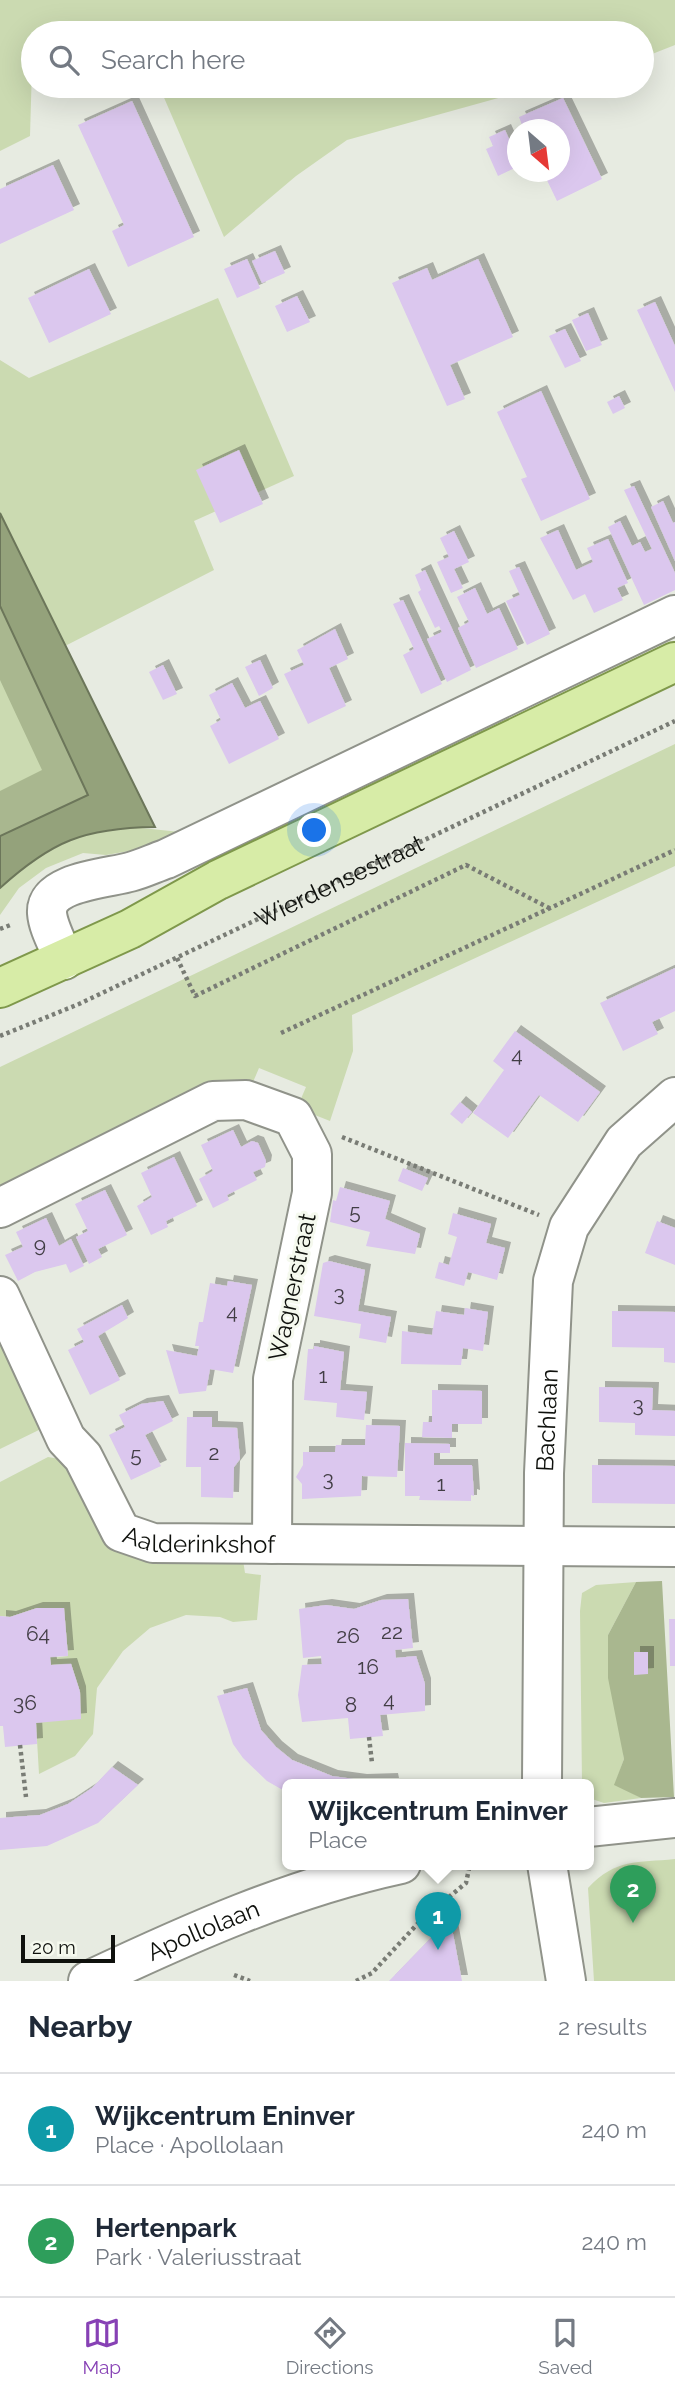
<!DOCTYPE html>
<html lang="en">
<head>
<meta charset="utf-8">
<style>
  body { margin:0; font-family:Raleway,sans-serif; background:#f6f6f7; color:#1f2937 }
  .compass { position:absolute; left:507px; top:119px; width:63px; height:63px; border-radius:50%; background:#fff; box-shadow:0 7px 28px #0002; rotate:152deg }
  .scale { position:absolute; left:21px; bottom:18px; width:94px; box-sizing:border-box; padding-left:7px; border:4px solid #0f110d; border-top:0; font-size:19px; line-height:24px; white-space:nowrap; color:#0f110d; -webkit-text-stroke:5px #f5f9ee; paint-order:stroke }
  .you { position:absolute; left:315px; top:831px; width:24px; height:24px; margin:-18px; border:5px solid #fff; border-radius:50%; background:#1a73e8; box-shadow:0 0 0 10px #1a73e833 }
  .badge { display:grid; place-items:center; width:46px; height:46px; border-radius:50%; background:#8741b5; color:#fff; font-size:23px; font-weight:700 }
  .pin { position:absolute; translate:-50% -58px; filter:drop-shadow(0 2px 4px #0008) }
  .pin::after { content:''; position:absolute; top:37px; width:24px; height:21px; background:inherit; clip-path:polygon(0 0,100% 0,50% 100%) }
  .popup { position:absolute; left:282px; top:1779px; width:312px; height:91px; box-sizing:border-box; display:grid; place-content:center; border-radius:10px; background:#fff; filter:drop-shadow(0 2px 5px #0005); font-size:23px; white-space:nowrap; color:#747a83 }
  .popup b { font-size:26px; color:#1f2937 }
  .popup::after { content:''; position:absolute; left:50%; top:100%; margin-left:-14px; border:14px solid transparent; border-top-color:#fff }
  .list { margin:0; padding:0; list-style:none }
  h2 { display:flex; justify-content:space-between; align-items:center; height:91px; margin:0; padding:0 28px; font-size:30px }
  h2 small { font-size:23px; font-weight:400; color:#747a83 }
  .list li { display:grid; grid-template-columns:46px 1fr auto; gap:21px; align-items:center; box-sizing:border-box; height:112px; padding:0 28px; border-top:2px solid #e0e1e3 }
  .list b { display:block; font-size:26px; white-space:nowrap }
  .list p { margin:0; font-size:23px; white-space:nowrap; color:#747a83 }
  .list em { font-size:23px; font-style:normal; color:#747a83 }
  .icon { flex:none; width:38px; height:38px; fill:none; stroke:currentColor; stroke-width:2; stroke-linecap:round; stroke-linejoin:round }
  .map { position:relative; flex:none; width:675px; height:1981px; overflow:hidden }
  .search { position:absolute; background:#fff; box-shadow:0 7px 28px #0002; left:21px; right:21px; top:21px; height:77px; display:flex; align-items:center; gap:18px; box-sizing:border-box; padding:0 24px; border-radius:38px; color:#747a83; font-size:26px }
  .sheet { height:315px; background:#fff }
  nav { display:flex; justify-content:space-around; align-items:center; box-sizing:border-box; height:98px; border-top:2px solid #e0e1e3; background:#fff; font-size:19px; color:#747a83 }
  nav a { display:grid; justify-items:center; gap:4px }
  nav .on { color:#8741b5 }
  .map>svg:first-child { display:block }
  .green { fill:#cbdab1 }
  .forest { fill:#a9b78f }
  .water { fill:#94a27b; stroke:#6c765a; stroke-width:2 }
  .building { fill:#dbc7ee; filter:url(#shadow) }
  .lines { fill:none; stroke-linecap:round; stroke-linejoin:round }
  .minor-casing { stroke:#90938a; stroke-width:42 }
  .major-casing { stroke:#7f984b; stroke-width:42 }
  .path { stroke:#797c75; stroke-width:4.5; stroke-dasharray:3.5 3.5; stroke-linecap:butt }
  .minor { stroke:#fff; stroke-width:38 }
  .major { stroke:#d7eca7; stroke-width:38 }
  .labels { text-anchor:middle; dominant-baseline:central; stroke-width:6; stroke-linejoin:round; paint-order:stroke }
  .number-label { font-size:21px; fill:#423e45 }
  .street-label { font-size:24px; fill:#0f110d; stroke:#f5f9ee }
</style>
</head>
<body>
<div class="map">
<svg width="675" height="1981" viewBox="0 0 675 1981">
  <defs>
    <filter id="shadow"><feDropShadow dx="6" dy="-6" stdDeviation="0" flood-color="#0004"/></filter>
  </defs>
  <rect width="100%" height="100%" fill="#e7ebe1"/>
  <path class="green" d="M 0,0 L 675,0 L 675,45 L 642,58 L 642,33 L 33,33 L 30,136 L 0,151 Z
    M 159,86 L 542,86 L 347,140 L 296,176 L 224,237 Z
    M 218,298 L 294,476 L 194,521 L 214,570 L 65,646 L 0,513 L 0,360 L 29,378 Z
    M 0,636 L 65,779 L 0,811 Z
    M 675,744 L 675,866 L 352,1015 L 353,1051 L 330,1121 L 297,1108 L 306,1087 L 259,1068 L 250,1089 L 0,1196 L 0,1067 Z
    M 132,827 L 180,832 L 135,850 L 106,855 L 83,853 L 46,868 L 19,888 L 0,915 L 0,888 C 43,849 72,831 132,827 Z
    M 0,1314 L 43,1428 L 0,1449 Z
    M 48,1457 L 60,1459 L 98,1510 L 243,1560 L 245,1573 L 261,1575 L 257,1620 L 233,1622 L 220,1617 L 186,1615 L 150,1628 L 123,1651 L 97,1688 L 93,1734 L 75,1756 L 39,1774 L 36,1723 L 80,1691 L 71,1663 L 51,1665 L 50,1658 L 68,1656 L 64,1608 L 37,1608 L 10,1617 L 0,1616 L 0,1482 Z
    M 636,1582 L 608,1635 L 624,1759 L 615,1784 L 641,1798 L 604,1803 L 589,1798 L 588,1784 L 582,1784 L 580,1611 L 582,1593 L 596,1585 Z
    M 675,1859 L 675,1981 L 594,1981 L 588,1888 C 616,1858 637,1863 675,1859 Z"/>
  <path class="forest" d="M 0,606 L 88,795 L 0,836 L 0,791 L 42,770 L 0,680 Z
    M 662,1581 L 674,1797 L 641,1798 L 614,1785 L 624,1759 L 608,1678 L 608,1635 L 636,1582 Z"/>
  <path class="water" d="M 0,513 L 155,827 C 84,828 52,841 0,888 L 0,836 L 88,795 L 0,606 Z"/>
  <path class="building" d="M 563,98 L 602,179 L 557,201 L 543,172 L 560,172 L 560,130 L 524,130 L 519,117 Z
    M 132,101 L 194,237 L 128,267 L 112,231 L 124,225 L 78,125 Z
    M 505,130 L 509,139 L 517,135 L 517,167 L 498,176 L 486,149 L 493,146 L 489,137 Z
    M 53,165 L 74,210 L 0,244 L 0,189 Z
    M 275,251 L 285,273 L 262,283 L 252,261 Z
    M 247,259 L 260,288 L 237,298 L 224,269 Z
    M 478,259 L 513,337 L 450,365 L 465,399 L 447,406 L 392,283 L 427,268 L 432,280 Z
    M 89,269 L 111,314 L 49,343 L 28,298 Z
    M 297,296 L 310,322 L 287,332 L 275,306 Z
    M 655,302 L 675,346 L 675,392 L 637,310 Z
    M 588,313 L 602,345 L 586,351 L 572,320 Z
    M 565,329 L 581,361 L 565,368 L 549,336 Z
    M 541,391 L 590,499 L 541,521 L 521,479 L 527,477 L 497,412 Z
    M 619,396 L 625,408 L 613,414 L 607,402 Z
    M 239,450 L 263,504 L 220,523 L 196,470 Z
    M 634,486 L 675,573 L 675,590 L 644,605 L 608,527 L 620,521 L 632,546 L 640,542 L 645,552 L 652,549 L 624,490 Z
    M 663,501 L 673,523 L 675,522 L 675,561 L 651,507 Z
    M 558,530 L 576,570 L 593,562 L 587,548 L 608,539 L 628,583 L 617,588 L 623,600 L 594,613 L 585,594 L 573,600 L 540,538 Z
    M 454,531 L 469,562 L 454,569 L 463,588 L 451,593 L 437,562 L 449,557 L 440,538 Z
    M 519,567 L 550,634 L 527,645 L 506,601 L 520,595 L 509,571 Z
    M 425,570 L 471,670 L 447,682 L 427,639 L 442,632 L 439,626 L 435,628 L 418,592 L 421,590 L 415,575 Z
    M 475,588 L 487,614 L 499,608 L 518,649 L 476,668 L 458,628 L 469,622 L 457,597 Z
    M 403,600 L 442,684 L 421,694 L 403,655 L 414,649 L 393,604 Z
    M 335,629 L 348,659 L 329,668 L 346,706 L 308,724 L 284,674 L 304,665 L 297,650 Z
    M 260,660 L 273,688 L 259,696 L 245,667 Z
    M 163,665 L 177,694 L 163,700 L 149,672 Z
    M 232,683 L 245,708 L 260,701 L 279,739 L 229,764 L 210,726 L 221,720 L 209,695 Z
    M 675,968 L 675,1011 L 652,1022 L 658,1034 L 623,1051 L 600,1003 Z
    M 515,1031 L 600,1092 L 578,1122 L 539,1095 L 508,1138 L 473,1113 L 504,1070 L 493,1061 Z
    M 460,1102 L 472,1112 L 462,1124 L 450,1114 Z
    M 233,1130 L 241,1147 L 252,1141 L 258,1143 L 266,1161 L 265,1167 L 253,1172 L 257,1180 L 227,1195 L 229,1200 L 213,1208 L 199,1179 L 213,1171 L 201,1145 Z
    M 174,1157 L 197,1206 L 166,1221 L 168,1227 L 151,1235 L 137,1206 L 152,1197 L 141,1173 Z
    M 403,1168 L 428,1178 L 422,1191 L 398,1181 Z
    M 340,1187 L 390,1201 L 385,1219 L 420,1234 L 415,1254 L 366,1246 L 370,1232 L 330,1222 L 333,1200 L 336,1201 Z
    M 105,1190 L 127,1235 L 98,1249 L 102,1257 L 89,1264 L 76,1237 L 88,1231 L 75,1204 Z
    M 453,1213 L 491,1224 L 486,1243 L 505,1248 L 497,1280 L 468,1272 L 464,1286 L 435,1278 L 439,1262 L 449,1265 L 457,1237 L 448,1234 Z
    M 46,1218 L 59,1246 L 71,1239 L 84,1266 L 70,1273 L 66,1264 L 35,1272 L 18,1281 L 5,1255 L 23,1247 L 16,1232 Z
    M 657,1221 L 675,1228 L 675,1265 L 645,1253 Z
    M 329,1261 L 365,1270 L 358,1311 L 391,1317 L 386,1343 L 359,1338 L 361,1324 L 314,1316 L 323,1263 Z
    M 228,1281 L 252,1285 L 233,1373 L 210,1369 L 206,1391 L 179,1394 L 166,1350 L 197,1356 L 199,1346 L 195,1346 L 199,1322 L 203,1322 L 210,1283 L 227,1286 Z
    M 122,1305 L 128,1318 L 98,1336 L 120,1380 L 90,1395 L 68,1350 L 84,1342 L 77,1329 Z
    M 465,1308 L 488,1312 L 483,1351 L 463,1348 L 461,1365 L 401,1364 L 402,1331 L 432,1335 L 436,1311 L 464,1315 Z
    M 612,1311 L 675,1312 L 675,1363 L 664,1362 L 664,1348 L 612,1347 Z
    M 314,1346 L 344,1352 L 340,1390 L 367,1392 L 364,1420 L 336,1417 L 337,1403 L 304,1400 L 308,1349 L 314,1349 Z
    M 599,1387 L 653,1388 L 652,1410 L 675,1411 L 675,1436 L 635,1435 L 635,1423 L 599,1422 Z
    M 432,1390 L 482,1391 L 482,1424 L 452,1424 L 452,1438 L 422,1437 L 423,1422 L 432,1422 Z
    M 163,1401 L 173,1421 L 145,1435 L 161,1466 L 131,1480 L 109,1435 L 125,1427 L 119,1415 L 141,1404 Z
    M 187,1417 L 212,1417 L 212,1427 L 237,1428 L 240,1459 L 234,1467 L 233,1498 L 201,1497 L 201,1467 L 186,1467 Z
    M 366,1425 L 400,1426 L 397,1477 L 362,1476 L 361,1496 L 302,1499 L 302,1484 L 296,1477 L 303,1465 L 303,1452 L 335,1452 L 336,1445 L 365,1445 Z
    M 405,1443 L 450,1444 L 450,1453 L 434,1453 L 434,1465 L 472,1465 L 474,1496 L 471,1495 L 471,1501 L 419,1500 L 420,1496 L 405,1496 Z
    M 592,1465 L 675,1466 L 675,1504 L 592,1503 Z
    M 408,1599 L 413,1648 L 395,1650 L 396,1658 L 416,1656 L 425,1684 L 425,1711 L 380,1715 L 383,1736 L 350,1739 L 348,1718 L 302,1722 L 298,1695 L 302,1665 L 322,1664 L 321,1656 L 303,1658 L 299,1609 L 326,1605 L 354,1609 L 381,1600 Z
    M 37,1608 L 64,1608 L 68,1656 L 50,1657 L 51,1665 L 71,1664 L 80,1692 L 81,1719 L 36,1723 L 37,1744 L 5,1747 L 3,1726 L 0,1726 L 0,1616 L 10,1617 Z
    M 669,1619 L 675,1619 L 675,1666 L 670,1666 Z
    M 634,1652 L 648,1652 L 648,1674 L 634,1675 Z
    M 247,1688 L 261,1730 L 276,1747 L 292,1760 L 332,1776 L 361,1780 L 392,1779 L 393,1784 L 288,1784 L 288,1793 L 267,1781 L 243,1758 L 233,1744 L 217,1696 Z
    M 112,1767 L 138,1785 L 98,1823 L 47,1846 L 0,1850 L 0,1818 L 40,1815 L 68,1804 L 92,1788 Z
    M 450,1918 L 462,1981 L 389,1981 Z"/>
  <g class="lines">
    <defs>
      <g id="minor">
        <path d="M 64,960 C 59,946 48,928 47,913 C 45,881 110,878 130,872 C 142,869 154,863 166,859 L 675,615"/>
        <path d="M 0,1208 L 213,1101 L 246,1100 L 293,1117 L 312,1154 L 312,1193 L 273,1379 L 272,1544"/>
        <path id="s2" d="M 0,1296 L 66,1439 L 83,1457 L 121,1532 L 153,1543 L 675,1547"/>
        <path id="s3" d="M 542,1784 L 544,1473 L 553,1281 L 569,1227 L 624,1142 L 675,1097"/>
        <path d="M 588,1827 L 675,1818"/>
        <path d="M 547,1864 L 566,1981"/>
        <path id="s4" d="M 88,1981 C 190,1933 290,1888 401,1864"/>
      </g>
      <path id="major" d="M 0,988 L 130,929 L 218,880 L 675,662"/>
    </defs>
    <use href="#minor" class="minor-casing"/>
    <use href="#major" class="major-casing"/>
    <g class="path">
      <path d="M 0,929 L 13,924"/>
      <path d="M 177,958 L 195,996 L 466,865 L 551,909"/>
      <path d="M 281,1033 L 675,850"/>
      <path id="s1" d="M 0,1036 L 79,1004 L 675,721"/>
      <path d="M 342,1137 L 539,1215"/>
      <path d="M 369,1737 L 372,1763"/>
      <path d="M 20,1745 L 26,1797"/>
      <path d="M 234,1975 L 250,1981"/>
      <path d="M 356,1981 L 372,1973 L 422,1919 L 466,1883 L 470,1864"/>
    </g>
    <use href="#minor" class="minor"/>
    <use href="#major" class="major"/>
  </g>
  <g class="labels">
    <g class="number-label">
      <text x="517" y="1054">4</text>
      <text x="355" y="1211">5</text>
      <text x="40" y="1244">9</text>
      <text x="339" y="1293">3</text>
      <text x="232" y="1311">4</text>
      <text x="323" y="1375">1</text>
      <text x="638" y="1404">3</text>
      <text x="214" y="1452">2</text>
      <text x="136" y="1454">5</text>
      <text x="328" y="1478">3</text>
      <text x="441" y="1483">1</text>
      <text x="392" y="1631">22</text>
      <text x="38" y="1633">64</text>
      <text x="348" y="1635">26</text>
      <text x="368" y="1666">16</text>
      <text x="389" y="1699">4</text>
      <text x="25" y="1702">36</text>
      <text x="351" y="1704">8</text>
    </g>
    <g class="street-label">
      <text stroke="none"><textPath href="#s1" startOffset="373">Wierdensestraat</textPath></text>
      <text transform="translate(292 1287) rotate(-78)">Wagnerstraat</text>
      <text stroke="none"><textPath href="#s3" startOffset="364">Bachlaan</textPath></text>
      <text stroke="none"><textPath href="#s2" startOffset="346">Aalderinkshof</textPath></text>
      <text stroke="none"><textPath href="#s4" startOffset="126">Apollolaan</textPath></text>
    </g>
  </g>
</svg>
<svg class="compass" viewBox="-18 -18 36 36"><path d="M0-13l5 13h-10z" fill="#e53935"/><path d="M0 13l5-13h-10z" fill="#747a83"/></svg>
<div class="scale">20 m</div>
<div class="you"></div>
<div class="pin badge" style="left:438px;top:1950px;background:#0f9aa8">1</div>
<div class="popup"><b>Wijkcentrum Eninver</b>Place</div>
<div class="pin badge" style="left:633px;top:1923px;background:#2e9e5b">2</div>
<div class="search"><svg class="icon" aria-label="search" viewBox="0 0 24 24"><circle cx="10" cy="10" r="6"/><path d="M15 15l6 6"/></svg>Search here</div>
</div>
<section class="sheet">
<h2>Nearby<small>2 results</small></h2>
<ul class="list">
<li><span class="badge" style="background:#0f9aa8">1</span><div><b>Wijkcentrum Eninver</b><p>Place · Apollolaan</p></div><em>240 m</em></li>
<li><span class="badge" style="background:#2e9e5b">2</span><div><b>Hertenpark</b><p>Park · Valeriusstraat</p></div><em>240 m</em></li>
</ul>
</section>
<nav>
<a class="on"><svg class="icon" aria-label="map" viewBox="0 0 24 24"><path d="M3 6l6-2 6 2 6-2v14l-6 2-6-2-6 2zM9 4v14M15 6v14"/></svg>Map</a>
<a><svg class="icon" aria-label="directions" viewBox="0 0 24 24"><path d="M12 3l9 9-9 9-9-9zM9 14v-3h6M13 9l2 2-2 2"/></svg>Directions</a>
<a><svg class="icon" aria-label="saved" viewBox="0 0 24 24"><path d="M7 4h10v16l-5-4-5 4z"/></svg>Saved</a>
</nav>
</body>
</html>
